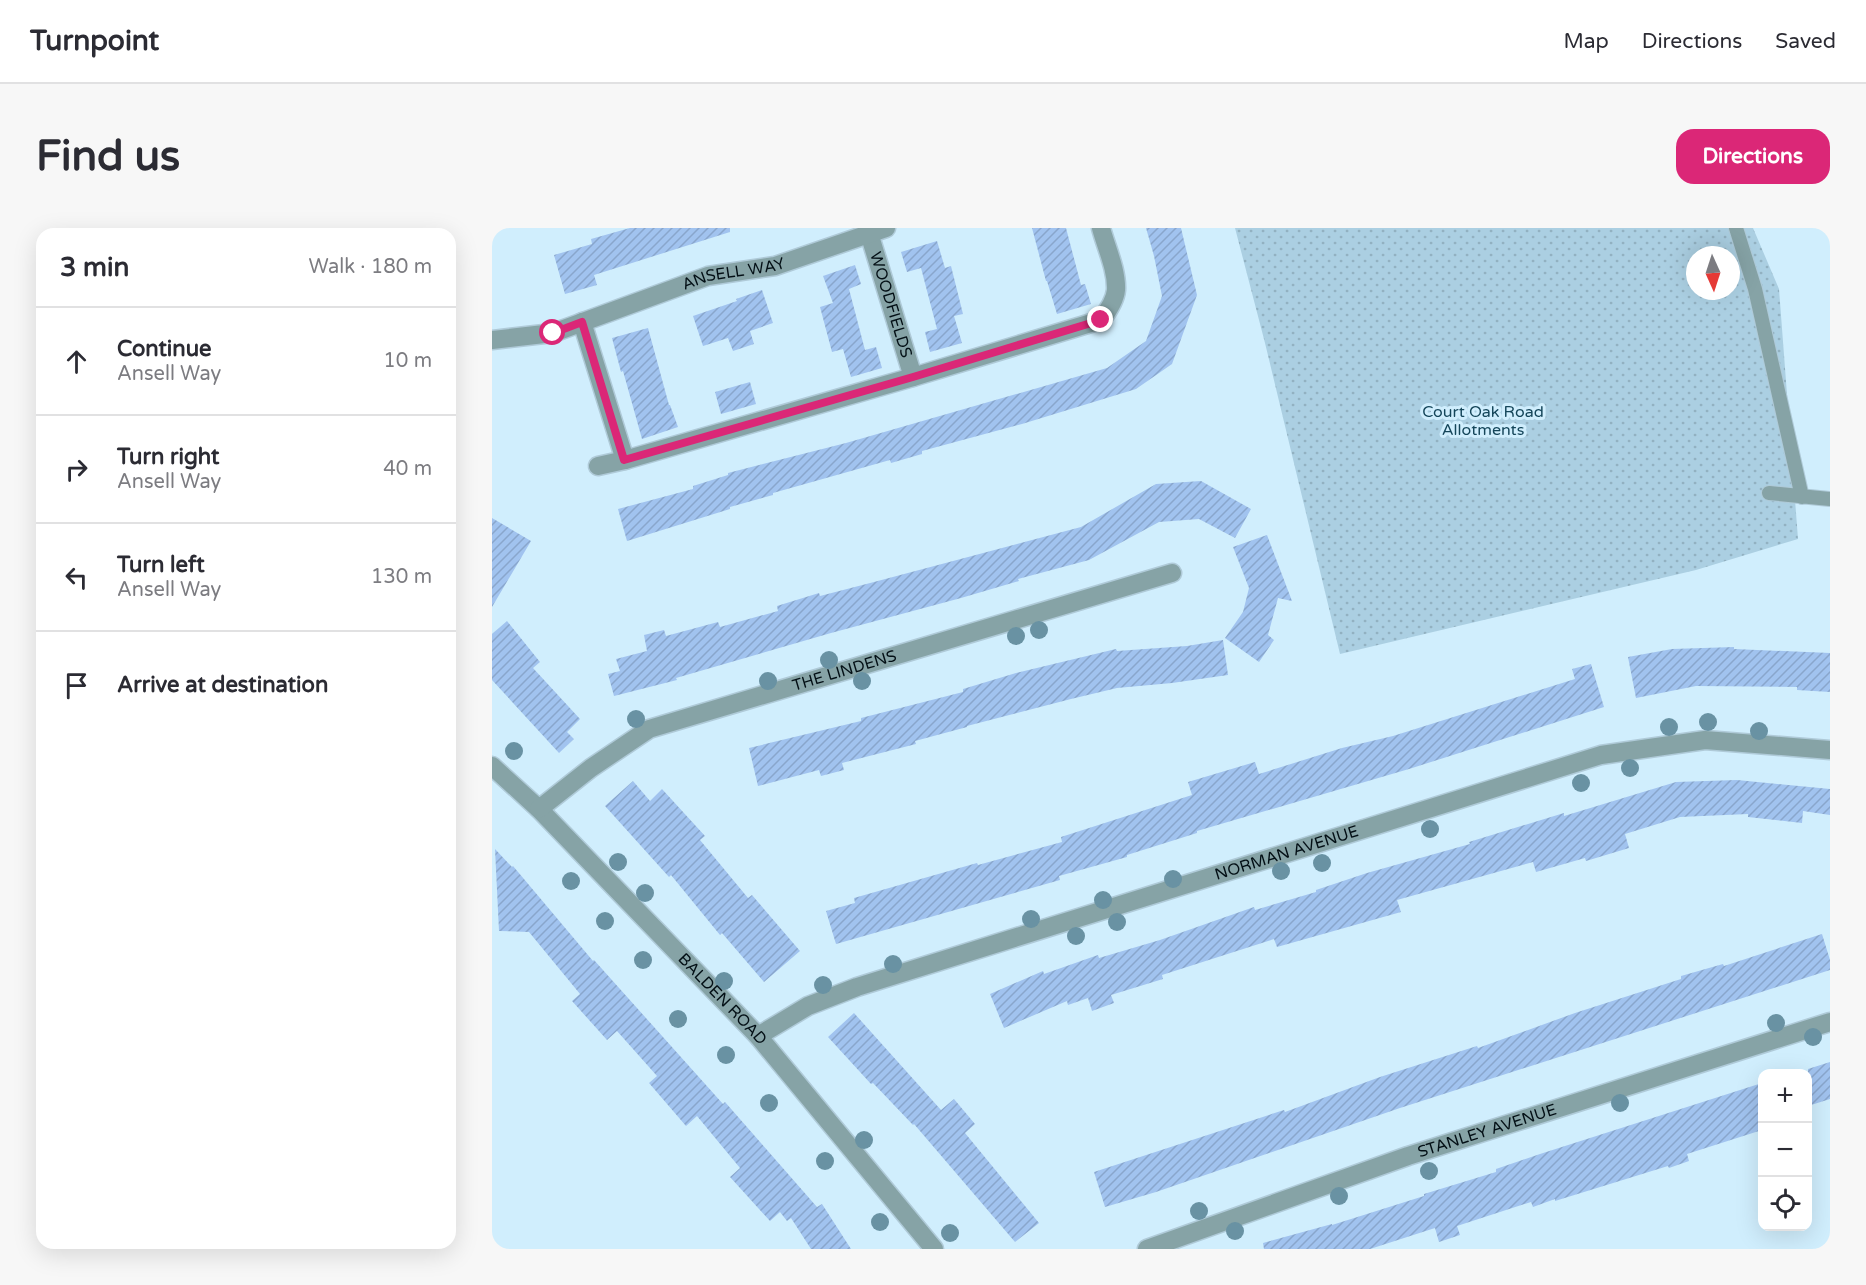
<!DOCTYPE html>
<html lang="en">
<head>
<meta charset="utf-8">
<style>
  body { margin:0; font-family:"Varela Round",sans-serif; background:#f7f7f7; color:#2b2b33 }
  .controls { position:absolute; right:18px; bottom:18px; display:grid; overflow:hidden; border-radius:12px; box-shadow:0 6px 24px #0002 }
  .controls button { width:54px; height:54px; display:grid; place-items:center; padding:0; border:0; border-bottom:2px solid #e1e1e2; background:#fff; color:#2b2b33; font:30px sans-serif }
  .compass { position:absolute; left:1194px; top:18px; width:54px; height:54px; border-radius:50%; background:#fff; box-shadow:0 6px 24px #0002; rotate:177deg }
  .stop { position:absolute; width:18px; height:18px; margin:-14px; border:4px solid #db2777; border-radius:50%; background:#fff }
  .stop.end { background:#db2777; border-color:#fff; box-shadow:0 2px 6px #0008 }
  .list { margin:0; padding:0; list-style:none }
  h2 { display:flex; justify-content:space-between; align-items:center; height:78px; margin:0; padding:0 24px; font-size:26px }
  h2 small { font-size:20px; font-weight:400; color:#7c7c81 }
  .list li { display:grid; grid-template-columns:39px 1fr auto; gap:18px; align-items:center; box-sizing:border-box; height:108px; padding:0 24px; border-top:2px solid #e1e1e2 }
  .list b { display:block; font-size:22px; white-space:nowrap }
  .list p { margin:0; font-size:20px; white-space:nowrap; color:#7c7c81 }
  .list em { font-size:20px; font-style:normal; color:#7c7c81 }
  .icon { flex:none; width:33px; height:33px; fill:none; stroke:currentColor; stroke-width:2; stroke-linecap:round; stroke-linejoin:round }
  .map { position:relative; flex:none; width:1338px; height:1021px; overflow:hidden; border-radius:18px }
  header { display:flex; align-items:center; gap:36px; box-sizing:border-box; height:84px; padding:0 30px; background:#fff; border-bottom:2px solid #e1e1e2 }
  header strong { font-size:28px }
  nav { display:flex; gap:33px; margin-inline-start:auto; font-size:21px }
  .intro { display:flex; align-items:center; justify-content:space-between; box-sizing:border-box; height:144px; padding:0 36px }
  h1 { margin:0; font-size:42px }
  .button { padding:15px 27px; border-radius:18px; background:#db2777; color:#fff; font-size:21px; font-weight:700 }
  main { display:flex; gap:36px; padding:0 36px }
  aside { flex:1; background:#fff; border-radius:18px; box-shadow:0 6px 24px #0002 }
  .map>svg:first-child { display:block }
  .garden { fill:url(#garden-dots); fill-rule:evenodd }
  .building { fill:url(#building-hatch) }
  .lines { fill:none; stroke-linecap:round; stroke-linejoin:round }
  .lane-casing { stroke:#afcad8; stroke-width:16 }
  .street-casing { stroke:#afcad8; stroke-width:21 }
  .lane { stroke:#86a3a6; stroke-width:14 }
  .street { stroke:#86a3a6; stroke-width:18 }
  .tree { fill:#6992a3 }
  .route { stroke:#db2777; stroke-width:8 }
  .labels { text-anchor:middle; dominant-baseline:central; stroke-width:6; stroke-linejoin:round; paint-order:stroke }
  .street-label { font-size:16px; fill:#030f15; stroke:#d0eefd }
  .park-label { font-size:16px; fill:#15465a; stroke:#d0eefd }
</style>
</head>
<body>
<header>
<strong>Turnpoint</strong>
<nav><a>Map</a><a>Directions</a><a>Saved</a></nav>
</header>
<div class="intro"><h1>Find us</h1><a class="button">Directions</a></div>
<main>
<aside>
<h2>3 min<small>Walk · 180 m</small></h2>
<ul class="list">
<li><svg class="icon" aria-label="ahead" viewBox="0 0 24 24"><path d="M12 20V5M6 11l6-6 6 6"/></svg><div><b>Continue</b><p>Ansell Way</p></div><em>10 m</em></li>
<li><svg class="icon" aria-label="right" viewBox="0 0 24 24"><path d="M7 20v-9h11M14 6l5 5-5 5"/></svg><div><b>Turn right</b><p>Ansell Way</p></div><em>40 m</em></li>
<li><svg class="icon" aria-label="left" viewBox="0 0 24 24"><path d="M17 20v-9H6M10 6l-5 5 5 5"/></svg><div><b>Turn left</b><p>Ansell Way</p></div><em>130 m</em></li>
<li><svg class="icon" aria-label="arrive" viewBox="0 0 24 24"><path d="M6 21V4h12l-3 4 3 4H6"/></svg><div><b>Arrive at destination</b></div></li>
</ul>
</aside>
<div class="map">
<svg width="1338" height="1021" viewBox="0 0 1338 1021">
  <defs>
    <pattern id="garden-dots" width="8" height="8" patternUnits="userSpaceOnUse" patternTransform="scale(1.5)"><rect width="8" height="8" fill="#abcfe2"/><path d="M2 2h.1M6 6h.1" fill="none" stroke="#92b1c1" stroke-width="1.8" stroke-linecap="round"/></pattern>
    <pattern id="building-hatch" width="6" height="6" patternUnits="userSpaceOnUse" patternTransform="scale(1.5)"><rect width="6" height="6" fill="#a1c3ef"/><path d="M-1 1l2-2M0 6l6-6M5 7l2-2" fill="none" stroke="#89a6cc"/></pattern>
  </defs>
  <rect width="100%" height="100%" fill="#d0eefd"/>
  <path class="garden" d="M 743,0 L 1261,0 L 1287,61 L 1306,311 L 1204,342 L 848,426 L 773,115 ZM 1203,27 L 1239,27 L 1239,63 L 1203,63 Z"/>
  <path class="building" d="M 138,0 L 238,0 L 238,4 L 102,47 L 105,57 L 73,66 L 62,27 L 100,16 L 99,11 Z
    M 540,0 L 574,0 L 589,57 L 593,56 L 599,76 L 565,86 L 555,53 L 554,53 Z
    M 654,0 L 689,0 L 705,67 L 680,136 L 644,161 L 530,196 L 430,223 L 430,226 L 399,235 L 398,232 L 281,265 L 281,267 L 238,279 L 238,281 L 135,313 L 126,281 L 201,261 L 201,258 L 236,247 L 236,245 L 354,215 L 615,140 L 654,113 L 670,68 L 662,28 Z
    M 445,13 L 453,40 L 459,38 L 471,86 L 462,88 L 470,115 L 438,124 L 433,104 L 445,101 L 429,40 L 415,44 L 409,24 Z
    M 363,37 L 369,56 L 357,61 L 373,122 L 384,119 L 390,140 L 359,149 L 351,121 L 340,124 L 328,79 L 341,75 L 331,48 Z
    M 270,62 L 281,95 L 258,103 L 262,116 L 241,123 L 236,110 L 211,118 L 201,88 L 245,73 L 244,71 Z
    M 156,100 L 177,177 L 178,177 L 186,199 L 150,211 L 131,143 L 129,144 L 120,110 Z
    M 258,154 L 264,176 L 229,186 L 223,164 Z
    M 709,253 L 759,281 L 743,310 L 707,291 L 667,294 L 597,332 L 526,351 L 527,353 L 469,370 L 339,405 L 184,450 L 185,452 L 122,468 L 116,446 L 128,443 L 124,431 L 155,423 L 152,407 L 172,402 L 174,408 L 226,394 L 228,399 L 286,383 L 285,378 L 327,365 L 328,368 L 382,354 L 589,299 L 664,256 Z
    M 0,290 L 39,313 L 0,379 Z
    M 775,307 L 800,373 L 786,370 L 776,407 L 782,412 L 767,434 L 733,410 L 751,384 L 757,360 L 741,319 Z
    M 15,393 L 48,434 L 41,440 L 88,491 L 75,504 L 82,511 L 67,525 L 0,452 L 0,406 Z
    M 731,412 L 736,447 L 680,455 L 625,460 L 579,471 L 475,498 L 475,499 L 423,513 L 424,516 L 350,535 L 352,542 L 329,548 L 327,542 L 266,558 L 257,520 L 369,493 L 369,490 L 471,464 L 471,461 L 524,445 L 624,421 L 625,423 L 695,418 Z
    M 1242,419 L 1242,421 L 1338,425 L 1338,464 L 1305,462 L 1305,459 L 1204,458 L 1144,470 L 1136,429 L 1180,421 Z
    M 1099,436 L 1112,479 L 917,541 L 705,603 L 705,605 L 635,627 L 635,629 L 567,648 L 568,652 L 344,716 L 334,683 L 363,675 L 362,670 L 485,635 L 486,637 L 570,614 L 569,609 L 700,567 L 696,554 L 763,534 L 767,546 L 850,520 L 901,508 L 1083,451 L 1080,441 Z
    M 1245,552 L 1338,561 L 1338,587 L 1311,583 L 1310,595 L 1256,589 L 1256,586 L 1188,589 L 1133,606 L 1137,620 L 1094,633 L 1093,630 L 1044,644 L 1041,634 L 905,672 L 909,684 L 785,719 L 782,711 L 670,747 L 671,751 L 619,767 L 622,775 L 600,783 L 596,770 L 576,777 L 575,773 L 512,800 L 498,766 L 551,743 L 552,746 L 606,727 L 607,730 L 668,712 L 762,679 L 763,682 L 824,664 L 824,662 L 875,645 L 978,616 L 977,614 L 1072,585 L 1072,588 L 1184,554 Z
    M 141,553 L 158,573 L 170,561 L 213,608 L 208,612 L 256,670 L 260,667 L 308,723 L 272,754 L 230,705 L 228,707 L 179,647 L 177,649 L 113,578 Z
    M 3,621 L 20,639 L 21,638 L 101,733 L 102,732 L 231,876 L 233,874 L 325,979 L 330,976 L 359,1021 L 319,1021 L 299,990 L 295,993 L 288,984 L 278,993 L 238,949 L 248,940 L 205,888 L 194,898 L 157,855 L 165,848 L 125,803 L 115,812 L 80,773 L 88,766 L 37,704 L 7,703 Z
    M 1330,706 L 1338,732 L 1338,742 L 908,880 L 664,964 L 613,979 L 602,944 L 792,882 L 793,884 L 888,849 L 985,818 L 986,820 L 1083,785 L 1189,751 L 1189,748 L 1231,736 L 1232,738 Z
    M 362,785 L 449,882 L 462,871 L 483,896 L 473,905 L 547,995 L 523,1014 L 422,896 L 421,897 L 381,855 L 379,856 L 336,809 Z
    M 1338,834 L 1338,871 L 1316,878 L 1316,841 Z
    M 1270,855 L 1270,902 L 1195,926 L 1197,933 L 1177,940 L 1176,938 L 1063,973 L 1063,971 L 1041,979 L 1039,974 L 965,998 L 968,1007 L 947,1014 L 943,1000 L 878,1021 L 772,1021 L 771,1015 L 840,996 L 840,997 L 932,968 L 932,966 L 1004,944 L 1004,941 L 1048,926 Z"/>
  <g class="lines">
    <defs>
      <path id="lane" d="M 1244,0 L 1263,61 L 1310,269
        M 1277,265 L 1338,271"/>
      <g id="street">
        <path id="s1" d="M 377,5 L 421,149"/>
        <path d="M 90,94 L 133,232 L 421,149 L 609,92 C 616,83 623,73 624,62 C 625,42 614,19 609,0"/>
        <path id="s2" d="M 0,112 L 61,105 L 216,48 L 283,38 L 394,0"/>
        <path d="M 106,238 L 133,232"/>
        <path id="s3" d="M 0,538 L 47,581 L 266,808 L 442,1021"/>
        <path id="s4" d="M 47,581 L 99,540 L 157,501 L 680,345"/>
        <path id="s5" d="M 266,808 L 316,778 L 365,759 L 1109,527 L 1213,512 L 1338,522"/>
        <path id="s6" d="M 655,1021 L 916,928 L 1338,794"/>
      </g>
    </defs>
    <use href="#lane" class="lane-casing"/>
    <use href="#street" class="street-casing"/>
    <use href="#lane" class="lane"/>
    <use href="#street" class="street"/>
  </g>
  <g class="tree">
    <circle cx="547" cy="402" r="9"/>
    <circle cx="524" cy="408" r="9"/>
    <circle cx="337" cy="432" r="9"/>
    <circle cx="276" cy="453" r="9"/>
    <circle cx="370" cy="453" r="9"/>
    <circle cx="144" cy="491" r="9"/>
    <circle cx="1216" cy="494" r="9"/>
    <circle cx="1177" cy="499" r="9"/>
    <circle cx="1267" cy="503" r="9"/>
    <circle cx="22" cy="523" r="9"/>
    <circle cx="1138" cy="540" r="9"/>
    <circle cx="1089" cy="555" r="9"/>
    <circle cx="938" cy="601" r="9"/>
    <circle cx="126" cy="634" r="9"/>
    <circle cx="830" cy="635" r="9"/>
    <circle cx="789" cy="643" r="9"/>
    <circle cx="681" cy="651" r="9"/>
    <circle cx="79" cy="653" r="9"/>
    <circle cx="153" cy="665" r="9"/>
    <circle cx="611" cy="672" r="9"/>
    <circle cx="539" cy="691" r="9"/>
    <circle cx="113" cy="693" r="9"/>
    <circle cx="625" cy="694" r="9"/>
    <circle cx="584" cy="708" r="9"/>
    <circle cx="151" cy="732" r="9"/>
    <circle cx="401" cy="736" r="9"/>
    <circle cx="232" cy="753" r="9"/>
    <circle cx="331" cy="757" r="9"/>
    <circle cx="186" cy="791" r="9"/>
    <circle cx="1284" cy="795" r="9"/>
    <circle cx="1321" cy="809" r="9"/>
    <circle cx="234" cy="827" r="9"/>
    <circle cx="277" cy="875" r="9"/>
    <circle cx="1128" cy="875" r="9"/>
    <circle cx="372" cy="912" r="9"/>
    <circle cx="333" cy="933" r="9"/>
    <circle cx="937" cy="943" r="9"/>
    <circle cx="847" cy="968" r="9"/>
    <circle cx="707" cy="983" r="9"/>
    <circle cx="388" cy="994" r="9"/>
    <circle cx="743" cy="1003" r="9"/>
    <circle cx="458" cy="1005" r="9"/>
  </g>
  <g class="lines">
    <path class="route" d="M 61,105 L 90,94 L 132,232 L 421,149 L 609,92"/>
  </g>
  <g class="labels">
    <g class="street-label">
      <text stroke="none"><textPath href="#s2" startOffset="252">ANSELL WAY</textPath></text>
      <text stroke="none"><textPath href="#s1" startOffset="75">WOODFIELDS</textPath></text>
      <text stroke="none"><textPath href="#s4" startOffset="340">THE LINDENS</textPath></text>
      <text stroke="none"><textPath href="#s5" startOffset="561">NORMAN AVENUE</textPath></text>
      <text stroke="none"><textPath href="#s3" startOffset="328">BALDEN ROAD</textPath></text>
      <text stroke="none"><textPath href="#s6" startOffset="360">STANLEY AVENUE</textPath></text>
    </g>
    <g class="park-label">
      <text x="991" y="184">Court Oak Road<tspan x="991" dy="18">Allotments</tspan></text>
    </g>
  </g>
</svg>
<div class="controls">
<button>+</button>
<button>−</button>
<button><svg class="icon" aria-label="locate" viewBox="0 0 24 24"><circle cx="12" cy="12" r="6"/><path d="M12 2v4M12 18v4M2 12h4M18 12h4"/></svg></button>
</div>
<svg class="compass" viewBox="-18 -18 36 36"><path d="M0-13l5 13h-10z" fill="#e53935"/><path d="M0 13l5-13h-10z" fill="#7c7c81"/></svg>
<div class="stop" style="left:61px;top:105px"></div>
<div class="stop end" style="left:609px;top:92px"></div>
</div>
</main>
</body>
</html>
